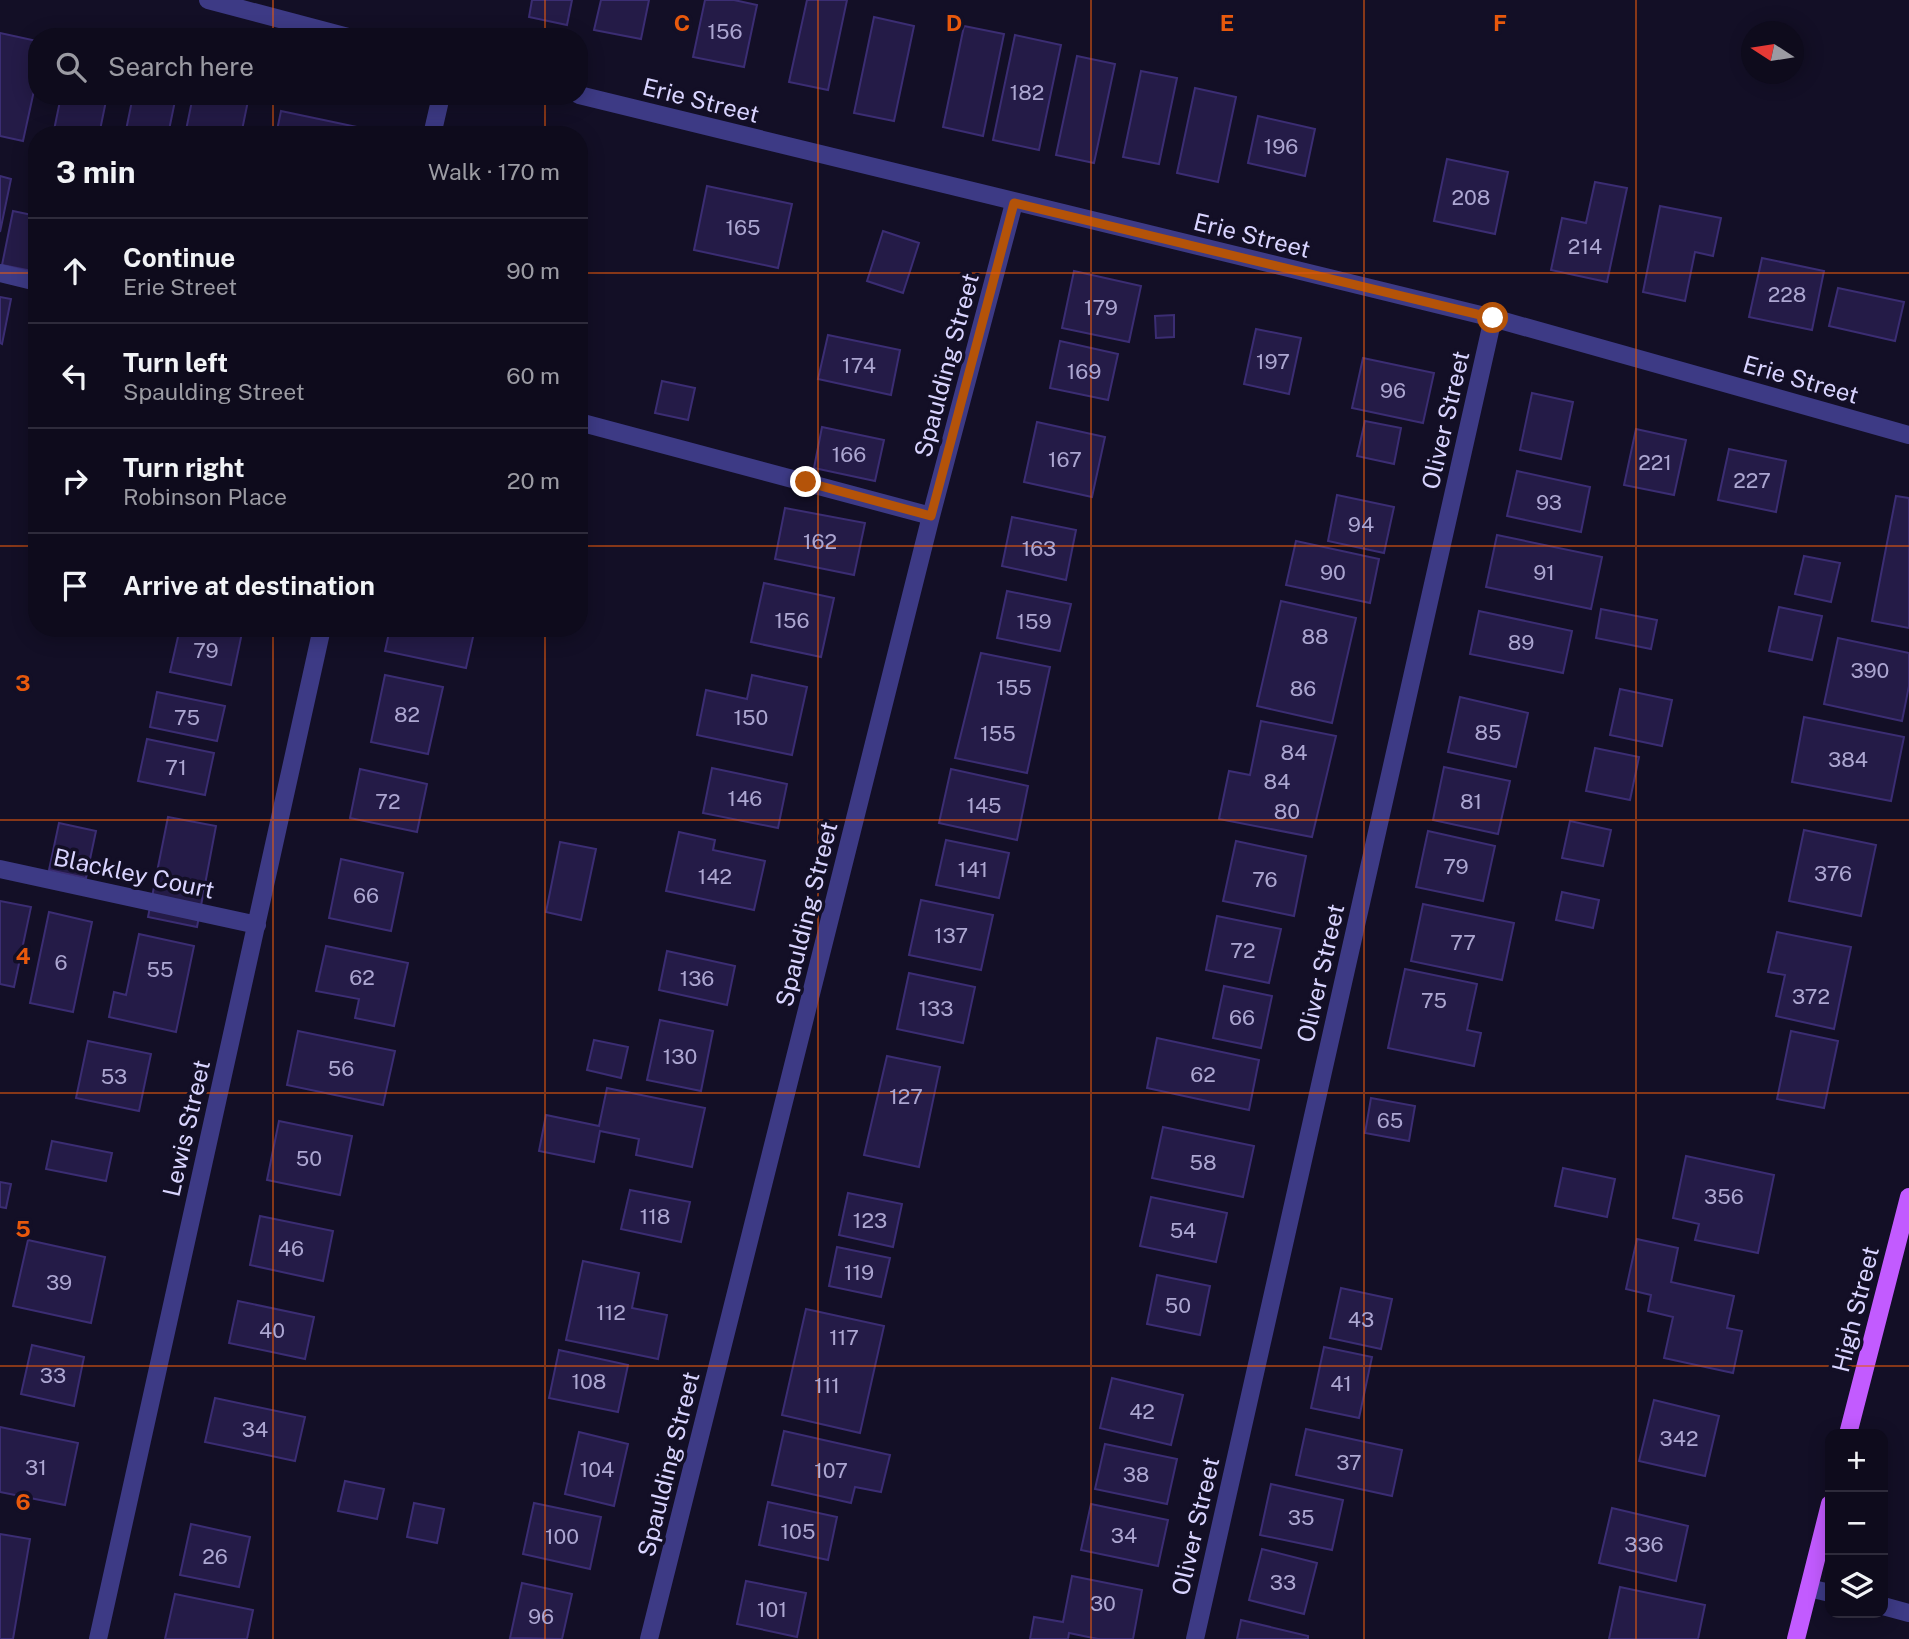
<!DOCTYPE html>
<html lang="en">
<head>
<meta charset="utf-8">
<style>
  body { margin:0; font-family:"Public Sans",sans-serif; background:#171425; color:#f1f3f6 }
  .controls { position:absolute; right:21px; bottom:21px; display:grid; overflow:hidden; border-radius:14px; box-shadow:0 4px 18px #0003 }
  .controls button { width:63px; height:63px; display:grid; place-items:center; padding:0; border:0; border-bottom:2px solid #2e2b3b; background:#0e0b1c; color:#f1f3f6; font:35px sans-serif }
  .compass { position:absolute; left:1741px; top:21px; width:63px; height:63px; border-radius:50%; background:#0e0b1c; box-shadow:0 4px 18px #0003; rotate:282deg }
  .stop { position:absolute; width:21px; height:21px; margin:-16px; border:5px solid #b45309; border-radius:50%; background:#fff }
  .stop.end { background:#b45309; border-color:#fff; box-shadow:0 2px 7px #0008 }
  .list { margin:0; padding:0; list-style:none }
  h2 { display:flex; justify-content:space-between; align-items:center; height:91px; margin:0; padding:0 28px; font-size:30px }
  h2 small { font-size:23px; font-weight:400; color:#9b9ba3 }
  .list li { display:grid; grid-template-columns:46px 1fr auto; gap:21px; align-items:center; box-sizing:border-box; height:105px; padding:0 28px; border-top:2px solid #2e2b3b }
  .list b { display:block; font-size:26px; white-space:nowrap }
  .list p { margin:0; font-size:23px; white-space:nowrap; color:#9b9ba3 }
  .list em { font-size:23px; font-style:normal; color:#9b9ba3 }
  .icon { flex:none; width:38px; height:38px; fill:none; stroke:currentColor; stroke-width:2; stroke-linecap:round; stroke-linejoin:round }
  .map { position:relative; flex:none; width:1909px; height:1639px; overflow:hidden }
  .search { position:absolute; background:#0e0b1c; box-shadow:0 4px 18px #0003; left:28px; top:28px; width:560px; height:77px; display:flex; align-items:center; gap:18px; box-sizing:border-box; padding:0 24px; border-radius:28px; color:#9b9ba3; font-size:26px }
  .panel { position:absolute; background:#0e0b1c; box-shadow:0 4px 18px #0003; left:28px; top:126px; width:560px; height:511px; border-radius:28px }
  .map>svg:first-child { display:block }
  .building { fill:#241b47; stroke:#3b2d73; stroke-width:2 }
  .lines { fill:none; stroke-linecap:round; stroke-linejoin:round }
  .minor { stroke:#3d3a85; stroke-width:18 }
  .major { stroke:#c25bff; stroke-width:18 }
  .route { stroke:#b45309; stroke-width:9 }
  .grid { fill:none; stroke:#e8590c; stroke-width:2; stroke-opacity:0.55 }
  .labels { text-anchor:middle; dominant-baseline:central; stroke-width:7; stroke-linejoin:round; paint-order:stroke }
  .number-label { font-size:21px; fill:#aca6d1 }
  .street-label { font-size:24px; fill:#d9d4ff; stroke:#130f26 }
  .grid-label { font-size:23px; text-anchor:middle; font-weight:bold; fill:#e8590c; stroke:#130f26; stroke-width:7; stroke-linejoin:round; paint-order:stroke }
</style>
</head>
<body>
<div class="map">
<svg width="1909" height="1639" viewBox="0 0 1909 1639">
  <rect width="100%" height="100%" fill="#130f26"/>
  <path class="building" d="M 532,0 L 572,0 L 567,25 L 529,17 Z
    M 601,0 L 649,0 L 641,39 L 594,30 Z
    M 705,0 L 734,0 L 757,5 L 744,67 L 693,57 Z
    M 807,0 L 847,0 L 828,90 L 789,82 Z
    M 874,17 L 914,26 L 894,121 L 854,113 Z
    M 964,26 L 1004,34 L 983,136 L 943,127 Z
    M 0,33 L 37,41 L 37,77 L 23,141 L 0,136 Z
    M 1015,35 L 1061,45 L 1039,150 L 993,140 Z
    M 1077,56 L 1115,64 L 1094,163 L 1056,155 Z
    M 1141,71 L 1177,78 L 1159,164 L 1123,157 Z
    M 1195,88 L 1236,97 L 1218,182 L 1177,173 Z
    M 61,96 L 107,96 L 99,135 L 53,135 Z
    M 133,96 L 176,96 L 168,135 L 125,135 Z
    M 193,96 L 214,101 L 215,96 L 249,96 L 241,135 L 185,135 Z
    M 281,111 L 357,127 L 355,135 L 276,135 Z
    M 1258,116 L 1315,129 L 1305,176 L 1248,163 Z
    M 1447,159 L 1508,172 L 1495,234 L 1434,221 Z
    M 0,176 L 11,179 L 0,232 Z
    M 1595,182 L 1627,188 L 1607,282 L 1551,270 L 1562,218 L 1586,223 Z
    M 707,186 L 792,204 L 778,268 L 694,250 Z
    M 1660,206 L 1721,218 L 1713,256 L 1695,252 L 1685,301 L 1643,292 Z
    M 13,211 L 37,216 L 37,272 L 2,265 Z
    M 883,231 L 919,243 L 903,293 L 867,281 Z
    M 1762,258 L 1824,271 L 1812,330 L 1749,317 Z
    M 1074,271 L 1141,286 L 1129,342 L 1062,328 Z
    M 1838,288 L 1904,302 L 1895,341 L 1829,326 Z
    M 0,297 L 11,299 L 2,344 L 0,343 Z
    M 1174,315 L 1174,337 L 1156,338 L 1155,316 Z
    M 1256,329 L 1301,338 L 1289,394 L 1244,384 Z
    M 828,335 L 900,350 L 891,395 L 818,379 Z
    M 1060,341 L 1118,354 L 1108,400 L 1050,388 Z
    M 1363,358 L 1434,373 L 1423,423 L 1352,408 Z
    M 662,381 L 695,388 L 688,420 L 655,413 Z
    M 1532,393 L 1573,402 L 1561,459 L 1520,450 Z
    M 1365,421 L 1401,428 L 1394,464 L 1357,456 Z
    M 1037,422 L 1105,437 L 1092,497 L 1024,482 Z
    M 822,427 L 884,440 L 875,481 L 814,468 Z
    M 1636,429 L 1686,440 L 1674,495 L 1624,485 Z
    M 1729,449 L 1786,461 L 1776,512 L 1718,500 Z
    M 1517,471 L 1590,487 L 1581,532 L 1507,516 Z
    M 1337,495 L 1394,507 L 1384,553 L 1328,541 Z
    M 1896,496 L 1909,498 L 1909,628 L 1872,621 Z
    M 785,508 L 865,523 L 854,575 L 775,559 Z
    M 1012,517 L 1076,530 L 1066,580 L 1002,566 Z
    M 1497,535 L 1602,557 L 1591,609 L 1486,587 Z
    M 1296,541 L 1379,559 L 1370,603 L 1286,585 Z
    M 1804,556 L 1840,563 L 1831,602 L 1795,594 Z
    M 764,583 L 834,598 L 821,657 L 751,642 Z
    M 1007,591 L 1071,604 L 1060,651 L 997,638 Z
    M 1281,601 L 1356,618 L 1332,723 L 1257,706 Z
    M 1779,607 L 1822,616 L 1812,660 L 1769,651 Z
    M 1601,609 L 1657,620 L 1651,649 L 1596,638 Z
    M 1479,611 L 1572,631 L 1563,673 L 1470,654 Z
    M 180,628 L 243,628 L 231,685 L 170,672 Z
    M 390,628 L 475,628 L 466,668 L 385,651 Z
    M 1838,638 L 1909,653 L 1909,686 L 1902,721 L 1824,704 Z
    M 981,653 L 1050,667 L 1027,773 L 955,758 Z
    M 385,675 L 443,687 L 428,754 L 371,742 Z
    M 752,675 L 807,687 L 792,755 L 697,735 L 706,690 L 747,699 Z
    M 1620,689 L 1672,700 L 1662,746 L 1610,735 Z
    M 157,692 L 225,706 L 217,741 L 150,727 Z
    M 1460,697 L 1528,713 L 1516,767 L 1448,752 Z
    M 1804,717 L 1904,737 L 1891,801 L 1792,782 Z
    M 1261,721 L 1336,736 L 1312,837 L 1219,819 L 1229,771 L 1250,775 Z
    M 147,739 L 214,753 L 205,795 L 138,781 Z
    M 1595,748 L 1639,757 L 1630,800 L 1586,791 Z
    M 1444,767 L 1510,781 L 1498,834 L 1433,820 Z
    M 712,768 L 787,784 L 778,828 L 703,813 Z
    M 360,769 L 427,784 L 417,832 L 350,818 Z
    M 951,769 L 1028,786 L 1017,840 L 939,823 Z
    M 168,817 L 216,826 L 197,927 L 148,917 Z
    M 1570,821 L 1611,830 L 1603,866 L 1562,858 Z
    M 59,823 L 96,831 L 86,878 L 49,870 Z
    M 1804,830 L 1876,845 L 1861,916 L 1789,901 Z
    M 1428,831 L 1495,846 L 1483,901 L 1416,887 Z
    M 679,832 L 715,840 L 713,850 L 765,861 L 754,910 L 666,891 Z
    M 946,840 L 1009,853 L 999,898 L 936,885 Z
    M 1236,841 L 1306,856 L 1294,916 L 1223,901 Z
    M 560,842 L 596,849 L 581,920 L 546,912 Z
    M 341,859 L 403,873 L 391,931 L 329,918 Z
    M 1562,892 L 1599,900 L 1593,928 L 1556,920 Z
    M 921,900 L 993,915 L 981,970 L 909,955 Z
    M 0,901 L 31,907 L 14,987 L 0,984 Z
    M 1423,904 L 1514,923 L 1502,980 L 1411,961 Z
    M 49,912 L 92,922 L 73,1012 L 30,1003 Z
    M 1217,916 L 1281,929 L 1269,983 L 1206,970 Z
    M 1777,932 L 1851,947 L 1834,1029 L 1776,1016 L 1785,975 L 1768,972 Z
    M 139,934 L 194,946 L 176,1032 L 109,1017 L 114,992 L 126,995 Z
    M 326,946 L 408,963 L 394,1026 L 355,1018 L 359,999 L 316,991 Z
    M 667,951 L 735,966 L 727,1005 L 659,990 Z
    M 1405,969 L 1477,984 L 1467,1030 L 1481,1033 L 1474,1066 L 1388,1048 Z
    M 909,973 L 975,987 L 963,1043 L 897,1029 Z
    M 1224,986 L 1272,996 L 1261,1048 L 1213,1038 Z
    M 660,1020 L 713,1031 L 701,1091 L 647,1080 Z
    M 298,1031 L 395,1051 L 383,1105 L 287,1085 Z
    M 1791,1031 L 1838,1041 L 1824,1108 L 1777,1099 Z
    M 1157,1038 L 1259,1060 L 1249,1110 L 1147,1088 Z
    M 594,1040 L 628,1047 L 621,1078 L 587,1070 Z
    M 88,1041 L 151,1054 L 139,1111 L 76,1098 Z
    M 887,1056 L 940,1067 L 919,1167 L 864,1155 Z
    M 607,1088 L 705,1108 L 692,1167 L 636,1155 L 639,1139 L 600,1131 L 594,1162 L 539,1151 L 546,1115 L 599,1126 Z
    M 1371,1098 L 1415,1106 L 1409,1141 L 1365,1133 Z
    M 279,1121 L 352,1136 L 340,1195 L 267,1180 Z
    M 1163,1127 L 1254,1146 L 1243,1197 L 1152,1178 Z
    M 52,1141 L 112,1153 L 106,1181 L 46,1169 Z
    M 1686,1156 L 1774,1175 L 1758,1253 L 1695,1240 L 1699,1224 L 1673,1218 Z
    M 1563,1168 L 1615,1179 L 1607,1217 L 1555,1206 Z
    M 0,1182 L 11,1184 L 6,1208 L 0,1207 Z
    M 630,1190 L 690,1202 L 681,1242 L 621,1229 Z
    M 848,1193 L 902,1204 L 893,1247 L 839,1235 Z
    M 1151,1197 L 1227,1213 L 1216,1262 L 1140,1246 Z
    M 260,1216 L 333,1231 L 323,1281 L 250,1265 Z
    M 1637,1239 L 1678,1248 L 1671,1282 L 1734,1296 L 1727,1328 L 1742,1331 L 1733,1373 L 1664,1358 L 1673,1317 L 1648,1311 L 1651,1295 L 1626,1289 Z
    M 28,1240 L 105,1257 L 91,1323 L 13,1306 Z
    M 837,1247 L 890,1258 L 881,1297 L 829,1286 Z
    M 583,1261 L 639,1273 L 632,1308 L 667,1315 L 658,1359 L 566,1340 Z
    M 1157,1275 L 1210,1286 L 1200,1335 L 1147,1324 Z
    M 1341,1288 L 1392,1299 L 1381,1349 L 1330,1338 Z
    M 238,1301 L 314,1317 L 305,1359 L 229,1343 Z
    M 806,1309 L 884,1326 L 860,1433 L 782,1415 Z
    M 32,1345 L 84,1357 L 74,1406 L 21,1394 Z
    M 1324,1347 L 1372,1357 L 1359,1418 L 1311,1408 Z
    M 559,1350 L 628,1365 L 618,1412 L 549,1398 Z
    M 1112,1378 L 1183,1395 L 1171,1445 L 1100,1428 Z
    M 215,1398 L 305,1417 L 295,1461 L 205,1442 Z
    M 1654,1400 L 1719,1416 L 1705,1476 L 1639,1461 Z
    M 0,1427 L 78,1443 L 65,1505 L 0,1492 Z
    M 1306,1429 L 1402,1450 L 1392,1496 L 1296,1475 Z
    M 784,1431 L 890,1455 L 881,1492 L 855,1487 L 851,1503 L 772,1485 Z
    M 579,1432 L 628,1444 L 614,1506 L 565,1494 Z
    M 1105,1444 L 1177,1459 L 1167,1504 L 1095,1489 Z
    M 345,1481 L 384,1489 L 377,1519 L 338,1511 Z
    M 1271,1484 L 1343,1500 L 1332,1550 L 1260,1535 Z
    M 768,1502 L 837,1517 L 828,1560 L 759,1545 Z
    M 414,1503 L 444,1509 L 437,1543 L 407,1537 Z
    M 534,1503 L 601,1517 L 590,1569 L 523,1554 Z
    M 1091,1504 L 1168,1520 L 1158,1566 L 1081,1550 Z
    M 1612,1508 L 1688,1526 L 1676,1581 L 1599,1563 Z
    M 191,1524 L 250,1537 L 239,1587 L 180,1575 Z
    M 0,1534 L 30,1539 L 13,1639 L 0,1639 Z
    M 1262,1549 L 1317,1563 L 1304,1614 L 1249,1600 Z
    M 1072,1576 L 1142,1590 L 1133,1639 L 1098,1639 L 1069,1633 L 1068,1639 L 1030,1639 L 1034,1617 L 1063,1622 Z
    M 746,1581 L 806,1593 L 797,1637 L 737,1624 Z
    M 522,1583 L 572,1594 L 562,1639 L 510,1638 Z
    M 1620,1587 L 1705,1605 L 1698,1639 L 1609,1639 Z
    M 175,1594 L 253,1610 L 247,1639 L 165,1639 Z
    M 1241,1620 L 1308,1636 L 1308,1639 L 1237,1639 Z"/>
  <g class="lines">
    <path class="minor" d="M 208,0 L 348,37
      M 579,95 L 1493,318 L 1909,435
      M 432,135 L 441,96
      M 0,273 L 37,282
      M 579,422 L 931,516
      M 0,869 L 257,925
      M 1809,1588 L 1830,1593
      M 1883,1606 L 1909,1613
      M 98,1639 L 322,628
      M 649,1639 L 931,516 L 1014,203
      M 1195,1639 L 1493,318"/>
    <path class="major" d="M 1848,1434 L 1909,1197
      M 1796,1639 L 1830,1504"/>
  </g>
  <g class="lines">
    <path class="route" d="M 806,482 L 931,516 L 1014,203 L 1493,318"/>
  </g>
  <path class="grid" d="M 273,0 L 273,37M 545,0 L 545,37M 818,0 L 818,1639M 1091,0 L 1091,1639M 1364,0 L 1364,1639M 1636,0 L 1636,1639M 273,96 L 273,135M 545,96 L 545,135M 0,273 L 37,273M 579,273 L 1909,273M 0,546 L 37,546M 579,546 L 1909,546M 273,628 L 273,1639M 545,628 L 545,1639M 0,820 L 1909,820M 0,1093 L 1909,1093M 0,1366 L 1909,1366"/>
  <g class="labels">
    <g class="number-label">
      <text x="725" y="31">156</text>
      <text x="1027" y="92">182</text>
      <text x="1281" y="146">196</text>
      <text x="1471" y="197">208</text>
      <text x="743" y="227">165</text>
      <text x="1585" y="246">214</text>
      <text x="1787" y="294">228</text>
      <text x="1101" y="307">179</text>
      <text x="1273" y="361">197</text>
      <text x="859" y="365">174</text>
      <text x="1084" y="371">169</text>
      <text x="1393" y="390">96</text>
      <text x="849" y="454">166</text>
      <text x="1065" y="459">167</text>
      <text x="1655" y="462">221</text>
      <text x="1752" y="480">227</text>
      <text x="1549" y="502">93</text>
      <text x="1361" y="524">94</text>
      <text x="820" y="541">162</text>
      <text x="1039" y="548">163</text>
      <text x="1333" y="572">90</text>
      <text x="1544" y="572">91</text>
      <text x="792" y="620">156</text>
      <text x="1034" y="621">159</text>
      <text x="1315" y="636">88</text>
      <text x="1521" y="642">89</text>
      <text x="206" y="650">79</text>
      <text x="1870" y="670">390</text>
      <text x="1014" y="687">155</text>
      <text x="1303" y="688">86</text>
      <text x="407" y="714">82</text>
      <text x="187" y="717">75</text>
      <text x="751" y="717">150</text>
      <text x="1488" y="732">85</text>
      <text x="998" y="733">155</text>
      <text x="1294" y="752">84</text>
      <text x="1848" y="759">384</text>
      <text x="176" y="767">71</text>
      <text x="1277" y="781">84</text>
      <text x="745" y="798">146</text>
      <text x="388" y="801">72</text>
      <text x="1471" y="801">81</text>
      <text x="984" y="805">145</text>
      <text x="1287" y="811">80</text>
      <text x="1456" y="866">79</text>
      <text x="973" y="869">141</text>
      <text x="1833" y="873">376</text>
      <text x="715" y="876">142</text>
      <text x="1265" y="879">76</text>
      <text x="366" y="895">66</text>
      <text x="951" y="935">137</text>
      <text x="1463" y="942">77</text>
      <text x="1243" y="950">72</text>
      <text x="61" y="962">6</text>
      <text x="160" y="969">55</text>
      <text x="362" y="977">62</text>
      <text x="697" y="978">136</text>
      <text x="1811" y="996">372</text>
      <text x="1434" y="1000">75</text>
      <text x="936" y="1008">133</text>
      <text x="1242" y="1017">66</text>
      <text x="680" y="1056">130</text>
      <text x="341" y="1068">56</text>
      <text x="1203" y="1074">62</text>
      <text x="114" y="1076">53</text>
      <text x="906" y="1096">127</text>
      <text x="1390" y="1120">65</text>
      <text x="309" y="1158">50</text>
      <text x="1203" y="1162">58</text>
      <text x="1724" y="1196">356</text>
      <text x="655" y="1216">118</text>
      <text x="870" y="1220">123</text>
      <text x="1183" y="1230">54</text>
      <text x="291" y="1248">46</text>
      <text x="859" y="1272">119</text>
      <text x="59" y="1282">39</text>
      <text x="1178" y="1305">50</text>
      <text x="611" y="1312">112</text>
      <text x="1361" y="1319">43</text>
      <text x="272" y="1330">40</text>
      <text x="844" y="1337">117</text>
      <text x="53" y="1375">33</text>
      <text x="589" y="1381">108</text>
      <text x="1341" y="1383">41</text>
      <text x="827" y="1385">111</text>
      <text x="1142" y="1411">42</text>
      <text x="255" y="1429">34</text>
      <text x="1679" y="1438">342</text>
      <text x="1349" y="1462">37</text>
      <text x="36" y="1467">31</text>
      <text x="597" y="1469">104</text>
      <text x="831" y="1470">107</text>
      <text x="1136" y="1474">38</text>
      <text x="1301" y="1517">35</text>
      <text x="798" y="1531">105</text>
      <text x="1124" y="1535">34</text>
      <text x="562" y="1536">100</text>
      <text x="1644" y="1544">336</text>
      <text x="215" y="1556">26</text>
      <text x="1283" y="1582">33</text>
      <text x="1103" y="1603">30</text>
      <text x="772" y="1609">101</text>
      <text x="541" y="1616">96</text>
    </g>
    <g class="street-label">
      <text transform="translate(701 100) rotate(14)">Erie Street</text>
      <text transform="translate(1252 235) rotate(14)">Erie Street</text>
      <text transform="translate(946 365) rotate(-75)">Spaulding Street</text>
      <text transform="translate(1801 379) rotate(16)">Erie Street</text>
      <text transform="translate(1445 420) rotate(-77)">Oliver Street</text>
      <text transform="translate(134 873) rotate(12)">Blackley Court</text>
      <text transform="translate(806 914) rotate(-76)">Spaulding Street</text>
      <text transform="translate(1320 973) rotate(-77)">Oliver Street</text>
      <text transform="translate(186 1128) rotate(-77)">Lewis Street</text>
      <text transform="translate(1855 1309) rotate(-76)">High Street</text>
      <text transform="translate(668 1464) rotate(-76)">Spaulding Street</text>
      <text transform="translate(1195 1526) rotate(-77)">Oliver Street</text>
    </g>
  </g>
  <g class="grid-label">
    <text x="682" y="31">C</text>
    <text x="954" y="31">D</text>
    <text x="1227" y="31">E</text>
    <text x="1500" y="31">F</text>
    <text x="23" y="691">3</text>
    <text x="23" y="964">4</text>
    <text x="23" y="1237">5</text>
    <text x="23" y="1510">6</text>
  </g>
</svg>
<div class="controls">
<button>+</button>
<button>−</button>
<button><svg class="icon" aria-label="layers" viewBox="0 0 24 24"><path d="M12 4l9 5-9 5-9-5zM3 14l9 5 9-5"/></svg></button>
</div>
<svg class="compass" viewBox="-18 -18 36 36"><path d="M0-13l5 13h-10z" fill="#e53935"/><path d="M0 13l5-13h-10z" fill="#9b9ba3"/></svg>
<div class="stop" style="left:1493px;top:318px"></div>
<div class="stop end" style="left:806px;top:482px"></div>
<div class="search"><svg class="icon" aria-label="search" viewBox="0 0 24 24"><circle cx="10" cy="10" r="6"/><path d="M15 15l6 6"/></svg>Search here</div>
<section class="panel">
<h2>3 min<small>Walk · 170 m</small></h2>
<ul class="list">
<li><svg class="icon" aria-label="ahead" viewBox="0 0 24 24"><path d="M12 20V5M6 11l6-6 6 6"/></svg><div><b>Continue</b><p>Erie Street</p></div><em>90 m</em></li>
<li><svg class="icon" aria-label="left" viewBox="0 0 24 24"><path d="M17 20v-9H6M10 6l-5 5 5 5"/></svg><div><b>Turn left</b><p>Spaulding Street</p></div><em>60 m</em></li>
<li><svg class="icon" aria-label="right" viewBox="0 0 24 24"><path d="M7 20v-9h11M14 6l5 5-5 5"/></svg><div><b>Turn right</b><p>Robinson Place</p></div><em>20 m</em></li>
<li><svg class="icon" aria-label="arrive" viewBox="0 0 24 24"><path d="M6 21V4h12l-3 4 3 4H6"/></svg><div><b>Arrive at destination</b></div></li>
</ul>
</section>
</div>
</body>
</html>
